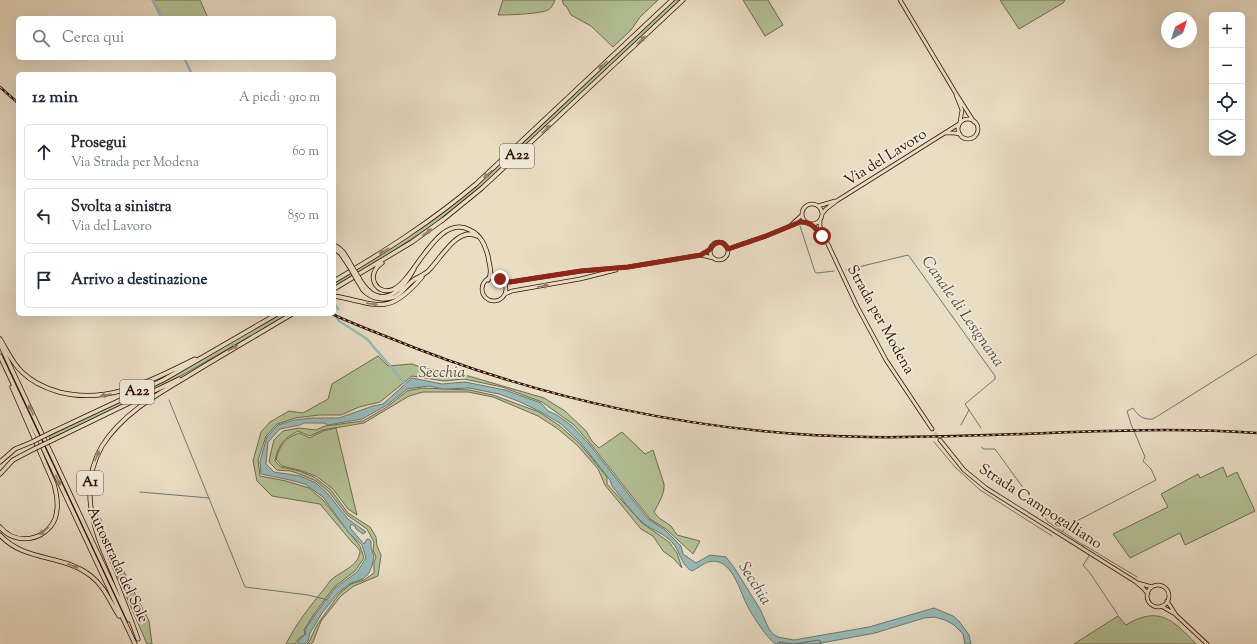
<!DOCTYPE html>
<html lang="it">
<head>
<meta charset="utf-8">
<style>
  body { margin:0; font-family:"Sorts Mill Goudy",serif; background:#f6f6f7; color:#1f2937 }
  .controls { position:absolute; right:12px; top:12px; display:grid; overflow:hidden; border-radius:6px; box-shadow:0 4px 16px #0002 }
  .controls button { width:36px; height:36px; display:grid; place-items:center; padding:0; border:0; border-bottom:1px solid #e0e1e3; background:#fff; color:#1f2937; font:20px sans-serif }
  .compass { position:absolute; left:1161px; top:12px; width:36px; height:36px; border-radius:50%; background:#fff; box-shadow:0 4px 16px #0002; rotate:39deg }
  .stop { position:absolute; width:12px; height:12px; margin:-9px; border:3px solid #8f2418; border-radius:50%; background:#fff }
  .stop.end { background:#8f2418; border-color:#fff; box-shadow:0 1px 4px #0008 }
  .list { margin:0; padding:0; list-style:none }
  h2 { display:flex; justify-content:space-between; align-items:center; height:52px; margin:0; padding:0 16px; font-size:17px }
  h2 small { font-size:13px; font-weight:400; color:#747a83 }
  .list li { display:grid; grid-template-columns:26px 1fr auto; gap:12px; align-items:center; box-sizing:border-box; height:56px; margin:0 8px 8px; padding:0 8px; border:1px solid #e0e1e3; border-radius:6px }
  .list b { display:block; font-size:15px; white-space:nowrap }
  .list p { margin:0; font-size:13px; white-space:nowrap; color:#747a83 }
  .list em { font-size:13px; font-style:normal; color:#747a83 }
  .icon { flex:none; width:22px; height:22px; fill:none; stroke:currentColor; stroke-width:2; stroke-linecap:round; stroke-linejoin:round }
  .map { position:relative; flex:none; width:1257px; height:644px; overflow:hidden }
  .search { position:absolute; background:#fff; box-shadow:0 4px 16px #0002; left:16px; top:16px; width:320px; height:44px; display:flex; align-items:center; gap:10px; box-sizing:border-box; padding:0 14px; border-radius:6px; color:#747a83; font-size:15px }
  .panel { position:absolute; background:#fff; box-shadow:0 4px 16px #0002; left:16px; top:72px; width:320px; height:244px; border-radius:6px }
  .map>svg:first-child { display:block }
  .green { fill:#b3c296; stroke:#71694e }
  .water { fill:#97bbb7; stroke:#6d7770 }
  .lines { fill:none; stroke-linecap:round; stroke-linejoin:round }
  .shore { stroke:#63665e; stroke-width:1 }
  .stream { stroke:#6d7770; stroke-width:1 }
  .canal { stroke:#97bbb7; stroke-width:2.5 }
  .major-tunnel { stroke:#cdbea7; stroke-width:3; stroke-dasharray:3 1.5; stroke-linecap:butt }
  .major-casing { stroke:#2f1005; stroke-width:4.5 }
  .highway-casing { stroke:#2f1005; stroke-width:5 }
  .major { stroke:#e9ddc4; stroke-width:3 }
  .highway { stroke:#e9ddc4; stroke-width:3.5 }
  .rail-casing { stroke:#2f1005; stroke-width:2.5 }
  .rail { stroke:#f1e9d9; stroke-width:1; stroke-dasharray:3; stroke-linecap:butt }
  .highway-bridge-casing { stroke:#2f1005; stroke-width:5; stroke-linecap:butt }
  .highway-bridge { stroke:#e9ddc4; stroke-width:3.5 }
  .oneway { fill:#95816e }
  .route { stroke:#8f2418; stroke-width:5 }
  .labels { text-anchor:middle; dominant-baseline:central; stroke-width:3.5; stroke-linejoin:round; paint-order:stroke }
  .shield { fill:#f1e9d9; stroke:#695145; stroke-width:1 }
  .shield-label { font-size:14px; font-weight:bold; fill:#2f1005 }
  .street-label { font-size:15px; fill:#2f1005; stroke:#f1e9d9 }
  .water-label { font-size:16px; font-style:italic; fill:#534c43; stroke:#f1e9d9 }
</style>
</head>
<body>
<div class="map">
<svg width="1257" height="644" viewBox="0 0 1257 644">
  <rect width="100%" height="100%" fill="#e9ddc4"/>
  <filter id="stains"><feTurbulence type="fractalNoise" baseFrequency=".005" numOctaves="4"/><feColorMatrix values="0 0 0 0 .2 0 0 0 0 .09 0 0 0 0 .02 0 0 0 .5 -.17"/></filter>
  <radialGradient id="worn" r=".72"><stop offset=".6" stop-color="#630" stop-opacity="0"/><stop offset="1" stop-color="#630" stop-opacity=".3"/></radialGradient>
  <path class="green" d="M 152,0 L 200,0 L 208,18 L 161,18 Z
    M 503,0 L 555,0 C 553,4 552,8 548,10 C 540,14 508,15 498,15 Z
    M 562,0 L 658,0 L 640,17 L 631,30 L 613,47 L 591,26 L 571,15 L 567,7 L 564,5 Z
    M 673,0 L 680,0 L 505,166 L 473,193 L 434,224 L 392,252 L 334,287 L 334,282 L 348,275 L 471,190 L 501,163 Z
    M 743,0 L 768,0 L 783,25 L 765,36 Z
    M 1000,0 L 1065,0 L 1063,3 L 1019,29 Z
    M 280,314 L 289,314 L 165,385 L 50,439 L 49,436 L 163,381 Z
    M 378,356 L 388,366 L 412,364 L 423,368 L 458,373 L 544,398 L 565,411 L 586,431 L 592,441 L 599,448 L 622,432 L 645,454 L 653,450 L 664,484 C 665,494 658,504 654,512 L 659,518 L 671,526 L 677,535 L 700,541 L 693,554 L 666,529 L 650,519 L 590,443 L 574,425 L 542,402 L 502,387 L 464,379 L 444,381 L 412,376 L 380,402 L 359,407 L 341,415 L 319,415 L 295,418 L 277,424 L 266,436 L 258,460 L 260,476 L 286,481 L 309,488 L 323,500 L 360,546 L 364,558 L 355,571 L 334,587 L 314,614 L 304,630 L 305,634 L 299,638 L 295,644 L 286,644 C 296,624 310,606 325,588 C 327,586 328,583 330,581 C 340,571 359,567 360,551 L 357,547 L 351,541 L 320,504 L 272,496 L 257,481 L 253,461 L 261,432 L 270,422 L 289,411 L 303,413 L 328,399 L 332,384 Z
    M 422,388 L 469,390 L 493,395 L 539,412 L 560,426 L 580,444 L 607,477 L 607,484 L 642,523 L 669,542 L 677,553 L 682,568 L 674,559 L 663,551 L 653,536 L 641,529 L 605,485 L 598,469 L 578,446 L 558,429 L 538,416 L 493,397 L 468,392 L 423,392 L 409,396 L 364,423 L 323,430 L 310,436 L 298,431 C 284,438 278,445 275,461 L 281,467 L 299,471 L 314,477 L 331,490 L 348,513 L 370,527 L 376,537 L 377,546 L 381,555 L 378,576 L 354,586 L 341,596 L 321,621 L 313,642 L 311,644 L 307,644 L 309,642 L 317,625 L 339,594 L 351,584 L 364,580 L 374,573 L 374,562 L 376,557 L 373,550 L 374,542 L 367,529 L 347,515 L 329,492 L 316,481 L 302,475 L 291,471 L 277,470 L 269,462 L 271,452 L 274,440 L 283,431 L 299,428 L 316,430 L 325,426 L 363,421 L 387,407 L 407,391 Z
    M 336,428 L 357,515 L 348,509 L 333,489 L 316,476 L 299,470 L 282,466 L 276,459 C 280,445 285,438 299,433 L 310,438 L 323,431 Z
    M 1223,467 L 1227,477 L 1237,472 L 1255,511 L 1185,545 L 1180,533 L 1130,558 L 1113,534 L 1168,507 L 1161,494 L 1198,474 L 1200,478 Z
    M 97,515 L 101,519 L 102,531 L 109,549 L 119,562 L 149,621 L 152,644 L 147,644 L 107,552 L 95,518 Z
    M 1118,616 L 1126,625 C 1159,605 1173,620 1196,644 L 1074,644 Z"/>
  <path class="water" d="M 412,378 L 442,384 L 465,382 L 505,390 L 541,403 L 548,411 L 557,415 L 572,426 L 589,444 L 648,519 L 665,530 L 681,546 L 683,554 L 696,563 L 710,555 L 726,557 L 735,569 L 760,609 L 769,629 L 773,634 L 778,637 L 794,640 L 869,627 L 934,608 L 953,616 L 959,621 L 969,635 L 971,644 L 965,644 L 963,634 L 954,625 L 945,620 L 934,617 L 924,618 L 875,633 L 816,644 L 776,644 C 768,640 752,615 748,607 C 740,593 732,555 708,562 C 705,563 696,569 692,571 C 682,566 681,555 675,546 C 667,534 653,531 642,522 C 631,512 622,498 612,486 L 610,480 L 581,443 L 561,424 L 541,412 L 518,401 L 499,394 L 469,388 L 443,389 L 429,386 L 407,389 L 387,405 L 362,419 L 328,425 L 324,423 L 304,423 L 300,425 L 280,429 L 268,442 L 266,464 L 274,472 L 300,476 L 316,483 L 328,494 L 348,519 L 366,532 L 363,534 L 356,529 L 355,526 L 351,524 L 350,528 L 364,544 L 367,539 L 369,539 L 371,541 L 371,548 L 374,556 L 372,566 L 369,573 L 363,579 L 351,583 L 338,593 L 322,613 L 310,633 L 308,641 L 305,644 L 297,644 L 300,639 L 306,634 L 305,630 L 315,615 L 335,588 L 357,572 L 366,558 L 362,545 L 349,533 L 323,497 L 305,484 L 290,480 L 261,474 L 260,461 L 267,437 L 278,425 L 294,420 L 312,418 L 339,418 L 373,406 L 383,404 Z"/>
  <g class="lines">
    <path class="shore" d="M 777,644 L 779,642 L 794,644 L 819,640 L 820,641 L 821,644"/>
    <path class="stream" d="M 800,226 L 815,272 L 817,273 L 834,271
      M 846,270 L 908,255 L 909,256 L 995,376 L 995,379 L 965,404 L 981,428
      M 169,400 L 245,587 L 308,595 L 328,600
      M 961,425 L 969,410
      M 934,442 L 955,467 L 980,490 L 1052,536
      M 982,447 L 983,449 L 995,449 L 1048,522 L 1083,545 L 1085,549
      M 140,492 L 209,498
      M 1062,532 L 1067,526 L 1156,480 L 1151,469 L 1143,461 L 1145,457 L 1131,424 L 1127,411 L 1133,408 C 1138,416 1144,420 1153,419 L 1257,354
      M 1084,545 L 1137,577
      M 1087,552 L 1089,556 L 1083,565 L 1090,573 L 1118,615"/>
    <path class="canal" d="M 153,0 L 162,18
      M 184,58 L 192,74
      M 334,303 L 338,309
      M 337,318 L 339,321 L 367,339 L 407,386"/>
    <path class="major-tunnel" d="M 932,429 L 940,440"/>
    <defs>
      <path id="major" d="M 900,0 L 955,92 L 974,122
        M 956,95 L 962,110 L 960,122
        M958 129a10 10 0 1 1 20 0a10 10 0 1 1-20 0Z
        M 946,133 L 954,133 L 960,134
        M802 214a10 10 0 1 1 20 0a10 10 0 1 1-20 0Z
        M 818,206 L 835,201
        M 822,214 L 826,209 L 838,200 L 959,124
        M 820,220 L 820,226 L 826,240 L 857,306 L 886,360 L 932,429
        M 811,224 L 825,239
        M 791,225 L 802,215
        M710 251a9 9 0 1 1 18 0a9 9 0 1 1-18 0Z
        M 728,249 L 766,236 L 800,222 L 805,222
        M 701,255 L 713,258
        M482 289a12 12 0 1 1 24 0a12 12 0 1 1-24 0Z
        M 503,281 L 510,282 L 581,271 L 628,267 L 701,255 L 711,249
        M 505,294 L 512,291 L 580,279 L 616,270
        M 940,440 L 964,470 L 986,488 L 1136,582 L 1143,588 L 1148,594
        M 1138,583 L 1152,587
        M1147 596a11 11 0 1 1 22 0a11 11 0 1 1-22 0Z
        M 1167,601 L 1176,615 L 1207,644
        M 1161,606 L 1175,614"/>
      <path id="highway" d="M 334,245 C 343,249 346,256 351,265
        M 334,248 L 341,254 L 349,266
        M 382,263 C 364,275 377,297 394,289 C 415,279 438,212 470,230 C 481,235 485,245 488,256 C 489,264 493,273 488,280
        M 491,274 L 496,278
        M 359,278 C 378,311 400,295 414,269
        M 357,280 C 359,283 361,287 363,290 C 372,300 389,302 399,294 C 405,289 409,283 415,279 C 420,276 426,274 430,269 C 441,258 458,226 477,236
        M 334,281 C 385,251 431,222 476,184 L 672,0
        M 334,289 L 412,242 L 444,219 L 482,188 L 683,0
        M 334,296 C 378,304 388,317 422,277
        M 0,339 C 7,350 12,363 22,372 C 32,382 45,388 59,392 C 109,405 152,380 195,359
        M 0,344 L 129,620
        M 0,356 L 135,644
        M 52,432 L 163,380 L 277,314
        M 55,439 L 179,379
        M 0,462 L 15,449 L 32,442
        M 0,474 L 13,460 L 34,449
        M 0,527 C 16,546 45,541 55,519 C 59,508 57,495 54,484 L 12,387
        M 0,535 C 24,562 64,554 91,576 C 105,587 110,602 119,616
        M 138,639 C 130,617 122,596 113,574 C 104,553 94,531 91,508 C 88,487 91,465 102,446 C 122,414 156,395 188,376 C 222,355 257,335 292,314"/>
    </defs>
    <use href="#major" class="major-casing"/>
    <use href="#highway" class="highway-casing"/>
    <use href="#major" class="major"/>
    <use href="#highway" class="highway"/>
    <defs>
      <path id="rail" d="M 0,87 L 18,103
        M 332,314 C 349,322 367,329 385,336 C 538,399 703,435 869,437 C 998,439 1128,424 1257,433"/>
    </defs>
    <use href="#rail" class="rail-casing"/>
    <use href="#rail" class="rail"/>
    <defs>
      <path id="highway-bridge" d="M 351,265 L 359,278
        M 349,266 L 357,280
        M 32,442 L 52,432
        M 34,449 L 55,439"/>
    </defs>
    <use href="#highway-bridge" class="highway-bridge-casing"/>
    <use href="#highway-bridge" class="highway-bridge"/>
  </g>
  <defs><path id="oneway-solid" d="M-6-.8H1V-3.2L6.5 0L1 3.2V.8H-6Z"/></defs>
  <g class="oneway">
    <use href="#oneway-solid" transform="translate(641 40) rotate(-43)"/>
    <use href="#oneway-solid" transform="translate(603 65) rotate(137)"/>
    <use href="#oneway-solid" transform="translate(546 129) rotate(-43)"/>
    <use href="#oneway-solid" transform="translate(488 174) rotate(139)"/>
    <use href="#oneway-solid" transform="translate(427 232) rotate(-36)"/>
    <use href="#oneway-solid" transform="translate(384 251) rotate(148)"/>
    <use href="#oneway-solid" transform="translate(543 286) rotate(-11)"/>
    <use href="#oneway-solid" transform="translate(372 304) rotate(8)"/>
    <use href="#oneway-solid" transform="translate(233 348) rotate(-31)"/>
    <use href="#oneway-solid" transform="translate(106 395) rotate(172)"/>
    <use href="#oneway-solid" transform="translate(31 410) rotate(-115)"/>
    <use href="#oneway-solid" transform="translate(97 456) rotate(-66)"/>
    <use href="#oneway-solid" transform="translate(58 480) rotate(65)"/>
    <use href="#oneway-solid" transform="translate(44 531) rotate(142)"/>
    <use href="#oneway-solid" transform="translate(73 566) rotate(21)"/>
  </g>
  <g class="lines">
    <path class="route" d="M 500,279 L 503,281 L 510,282 L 581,271 L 628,267 L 701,255 C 703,253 707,252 709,250 C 714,245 715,241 723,243 L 728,249 L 731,248 L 766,236 L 800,222 C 810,221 816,228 822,236"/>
  </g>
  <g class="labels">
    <g class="shield">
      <rect x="500" y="144" width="34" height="24" rx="3"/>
      <rect x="120" y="380" width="34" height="24" rx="3"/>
      <rect x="77" y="471" width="26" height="24" rx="3"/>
    </g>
    <g class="shield-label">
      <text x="517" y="156">A22</text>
      <text x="137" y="392">A22</text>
      <text x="90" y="483">A1</text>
    </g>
    <g class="street-label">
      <text transform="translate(886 158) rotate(-32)">Via del Lavoro</text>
      <text transform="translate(880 320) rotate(61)">Strada per Modena</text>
      <text transform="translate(1040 507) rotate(33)">Strada Campogalliano</text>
      <text transform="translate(117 565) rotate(65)">Autostrada del Sole</text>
    </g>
    <g class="water-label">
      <text transform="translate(962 312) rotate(55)">Canale di Lesignana</text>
      <text x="442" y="373">Secchia</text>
      <text transform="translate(754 584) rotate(58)">Secchia</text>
    </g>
  </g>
  <rect width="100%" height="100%" filter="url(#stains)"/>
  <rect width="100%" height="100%" fill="url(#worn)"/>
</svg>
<div class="controls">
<button>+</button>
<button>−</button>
<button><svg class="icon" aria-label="locate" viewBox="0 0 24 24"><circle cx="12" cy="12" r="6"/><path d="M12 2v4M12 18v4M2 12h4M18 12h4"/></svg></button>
<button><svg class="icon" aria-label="layers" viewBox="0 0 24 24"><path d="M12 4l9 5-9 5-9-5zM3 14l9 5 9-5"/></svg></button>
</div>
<svg class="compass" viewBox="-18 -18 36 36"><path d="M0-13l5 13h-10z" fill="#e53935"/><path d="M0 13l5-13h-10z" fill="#747a83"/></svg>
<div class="stop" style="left:822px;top:236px"></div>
<div class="stop end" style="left:500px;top:279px"></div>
<div class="search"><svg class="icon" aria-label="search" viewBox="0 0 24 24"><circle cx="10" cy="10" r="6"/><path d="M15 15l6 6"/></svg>Cerca qui</div>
<section class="panel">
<h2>12 min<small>A piedi · 910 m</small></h2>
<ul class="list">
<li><svg class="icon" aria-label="ahead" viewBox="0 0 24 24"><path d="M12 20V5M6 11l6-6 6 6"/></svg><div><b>Prosegui</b><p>Via Strada per Modena</p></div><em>60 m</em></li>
<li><svg class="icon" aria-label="left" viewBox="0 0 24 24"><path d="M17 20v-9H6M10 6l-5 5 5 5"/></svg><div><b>Svolta a sinistra</b><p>Via del Lavoro</p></div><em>850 m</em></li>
<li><svg class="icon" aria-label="arrive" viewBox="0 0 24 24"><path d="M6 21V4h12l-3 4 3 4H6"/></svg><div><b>Arrivo a destinazione</b></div></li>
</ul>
</section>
</div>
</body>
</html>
